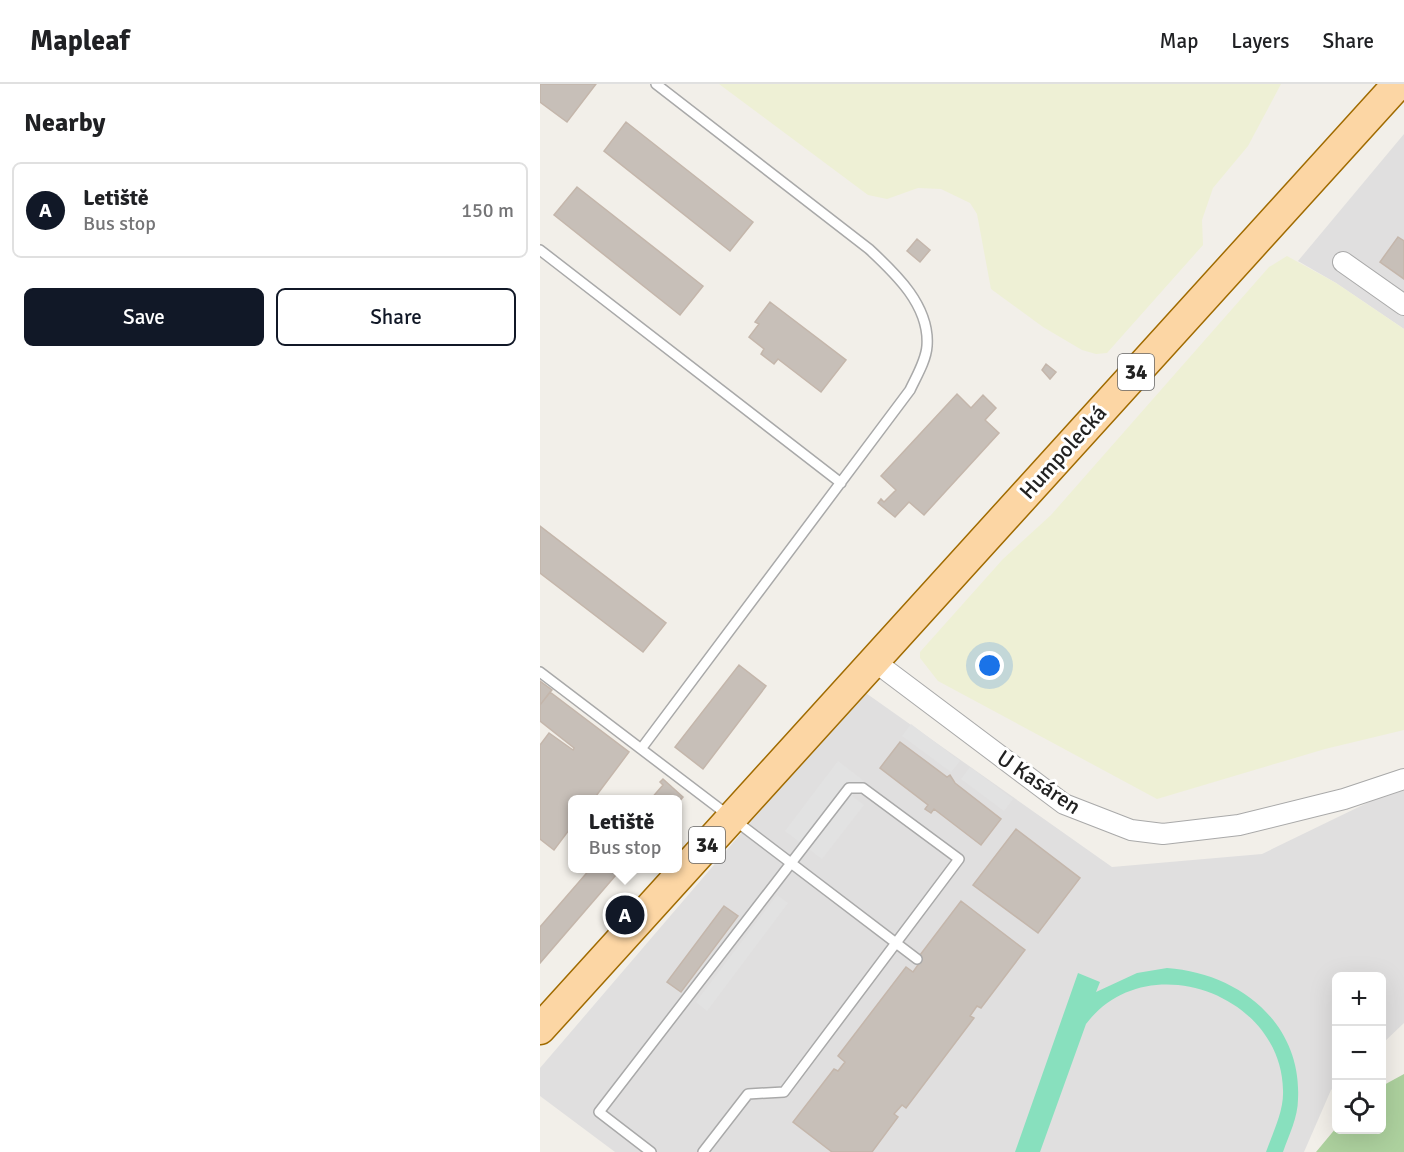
<!DOCTYPE html>
<html lang="en">
<head>
<meta charset="utf-8">
<style>
  body { margin:0; font-family:Signika,sans-serif; background:#f6f6f6; color:#202124 }
  .controls { position:absolute; right:18px; bottom:18px; display:grid; overflow:hidden; border-radius:9px; box-shadow:0 6px 24px #0002 }
  .controls button { width:54px; height:54px; display:grid; place-items:center; padding:0; border:0; border-bottom:2px solid #e0e0e0; background:#fff; color:#202124; font:30px sans-serif }
  .you { position:absolute; left:450px; top:582px; width:21px; height:21px; margin:-15px; border:4px solid #fff; border-radius:50%; background:#1a73e8; box-shadow:0 0 0 9px #1a73e833 }
  .badge { display:grid; place-items:center; width:39px; height:39px; border-radius:50%; background:#111827; color:#fff; font-size:20px; font-weight:700 }
  .pin { position:absolute; translate:-50% -50%; border:3px solid #fff; box-shadow:0 2px 6px #0006 }
  .popup { position:absolute; left:28px; top:711px; width:114px; height:78px; box-sizing:border-box; display:grid; place-content:center; border-radius:9px; background:#fff; filter:drop-shadow(0 2px 4px #0005); font-size:20px; white-space:nowrap; color:#757577 }
  .popup b { font-size:22px; color:#202124 }
  .popup::after { content:''; position:absolute; left:50%; top:100%; margin-left:-12px; border:12px solid transparent; border-top-color:#fff }
  .list { margin:0; padding:0; list-style:none }
  h2 { display:flex; justify-content:space-between; align-items:center; height:78px; margin:0; padding:0 24px; font-size:26px }
  h2 small { font-size:20px; font-weight:400; color:#757577 }
  .list li { display:grid; grid-template-columns:39px 1fr auto; gap:18px; align-items:center; box-sizing:border-box; height:96px; margin:0 12px 12px; padding:0 12px; border:2px solid #e0e0e0; border-radius:9px }
  .list b { display:block; font-size:22px; white-space:nowrap }
  .list p { margin:0; font-size:20px; white-space:nowrap; color:#757577 }
  .list em { font-size:20px; font-style:normal; color:#757577 }
  .actions { display:flex; gap:12px; padding:18px 24px }
  .actions a { flex:1; padding:14px 0; border:2px solid #111827; border-radius:9px; text-align:center; font-size:21px; color:#111827 }
  .actions .main { background:#111827; color:#fff }
  .icon { flex:none; width:33px; height:33px; fill:none; stroke:currentColor; stroke-width:2; stroke-linecap:round; stroke-linejoin:round }
  .map { position:relative; flex:none; width:864px; height:1068px; overflow:hidden }
  header { display:flex; align-items:center; gap:36px; box-sizing:border-box; height:84px; padding:0 30px; background:#fff; border-bottom:2px solid #e0e0e0 }
  header strong { font-size:28px }
  nav { display:flex; gap:33px; margin-inline-start:auto; font-size:21px }
  main { display:flex }
  aside { flex:1; background:#fff }
  .map>svg:first-child { display:block }
  .residential { fill:#e0dfdf }
  .farmland { fill:#eef0d5 }
  .forest { fill:#add19e }
  .pitch { fill:#88e0be }
  .parking { fill:#e2e2e2 }
  .building { fill:#c7bfb8; stroke:#c4b6ab; stroke-width:1.5 }
  .lines { fill:none; stroke-linecap:round; stroke-linejoin:round }
  .service-casing { stroke:#a9a9a9; stroke-width:12 }
  .minor-casing { stroke:#a9a9a9; stroke-width:22 }
  .primary-casing { stroke:#a06b00; stroke-width:33 }
  .service { stroke:#fff; stroke-width:9 }
  .minor { stroke:#fff; stroke-width:20 }
  .primary { stroke:#fcd6a4; stroke-width:30 }
  .labels { text-anchor:middle; dominant-baseline:central; stroke-width:6; stroke-linejoin:round; paint-order:stroke }
  .shield { fill:#fff; stroke:#646464; stroke-width:1.5 }
  .shield-label { font-size:21px; font-weight:bold; fill:#222 }
  .street-label { font-size:22px; fill:#222; stroke:#fff }
</style>
</head>
<body>
<header>
<strong>Mapleaf</strong>
<nav><a>Map</a><a>Layers</a><a>Share</a></nav>
</header>
<main>
<aside>
<h2>Nearby<small></small></h2>
<ul class="list">
<li><span class="badge">A</span><div><b>Letiště</b><p>Bus stop</p></div><em>150 m</em></li>
</ul>
<div class="actions"><a class="main">Save</a><a>Share</a></div>
</aside>
<div class="map">
<svg width="864" height="1068" viewBox="0 0 864 1068">
  <rect width="100%" height="100%" fill="#f2efe9"/>
  <path class="residential" d="M 864,50 L 864,245 L 796,199 L 758,177 Z
    M 323,607 L 572,783 L 722,770 L 864,701 L 864,939 L 842,960 L 842,892 L 796,892 L 796,1001 L 791,1006 L 764,1068 L 75,1068 L 0,1012 L 0,984 Z"/>
  <path class="farmland" d="M 179,0 L 741,0 L 708,62 L 673,104 L 662,136 L 663,161 L 567,269 L 556,270 L 542,266 L 503,243 L 451,205 L 437,130 L 430,119 L 401,105 L 378,104 L 347,115 L 328,111 Z
    M 747,172 L 796,199 L 864,245 L 864,646 L 785,665 L 617,715 L 398,597 L 380,574 L 380,568 L 463,475 L 511,431 L 729,183 Z"/>
  <path class="forest" d="M 864,990 L 864,1068 L 776,1068 L 796,1044 L 842,1046 L 842,1002 Z"/>
  <path class="pitch" d="M 627,884 C 698,889 762,938 758,1015 C 758,1033 749,1051 743,1068 L 726,1068 C 733,1048 744,1027 743,1006 C 741,909 605,861 546,940 L 500,1068 L 475,1068 L 538,889 L 560,898 L 556,908 L 597,889 Z"/>
  <path class="parking" d="M 371,640 L 420,677 L 411,688 L 362,652 Z
    M 298,677 L 324,697 L 312,712 L 324,721 L 282,775 L 245,747 Z
    M 430,683 L 473,715 L 464,727 L 421,695 Z
    M 237,811 L 248,819 L 167,927 L 156,918 Z"/>
  <path class="building" d="M 0,0 L 56,0 L 27,38 L 0,18 Z
    M 86,38 L 213,138 L 190,167 L 64,67 Z
    M 37,103 L 163,202 L 140,231 L 14,131 Z
    M 858,153 L 864,157 L 864,195 L 840,178 Z
    M 377,155 L 390,166 L 380,178 L 367,167 Z
    M 230,218 L 306,276 L 281,308 L 238,275 L 234,280 L 221,270 L 224,265 L 209,253 L 219,240 L 215,238 Z
    M 506,280 L 516,288 L 510,295 L 502,286 Z
    M 417,310 L 431,324 L 443,311 L 456,324 L 445,336 L 459,349 L 384,431 L 369,418 L 355,433 L 338,419 L 341,415 L 344,418 L 356,406 L 341,392 Z
    M 0,442 L 126,539 L 103,568 L 0,489 Z
    M 199,581 L 226,602 L 163,685 L 135,663 Z
    M 0,597 L 12,606 L 0,621 Z
    M 10,608 L 89,668 L 53,716 L 32,716 L 32,742 L 14,766 L 0,755 L 0,661 L 9,649 L 33,666 L 34,664 L 0,637 L 0,621 Z
    M 360,658 L 407,693 L 410,691 L 415,699 L 461,735 L 441,761 L 394,725 L 391,729 L 385,725 L 388,721 L 340,684 Z
    M 123,695 L 143,713 L 138,719 L 138,716 L 110,716 L 123,701 L 120,698 Z
    M 476,745 L 540,794 L 498,849 L 433,801 Z
    M 51,784 L 82,784 L 0,879 L 0,843 Z
    M 421,817 L 485,866 L 441,924 L 437,922 L 430,932 L 434,934 L 366,1024 L 362,1021 L 354,1030 L 358,1033 L 332,1068 L 292,1068 L 253,1038 L 294,985 L 298,987 L 305,978 L 298,972 L 366,883 L 373,888 L 380,878 L 377,875 Z
    M 184,822 L 198,832 L 141,908 L 127,898 Z"/>
  <g class="lines">
    <defs>
      <path id="service" d="M 0,166 L 301,399
        M 0,588 L 377,875
        M 101,665 L 370,306 C 376,293 386,277 387,262 C 390,222 356,190 329,165 L 116,0
        M 111,1068 L 59,1028 L 309,704 L 323,704 L 419,775 L 244,1008 L 208,1010 L 163,1068"/>
      <path id="minor" d="M 803,178 L 864,221
        M 334,577 L 524,720 L 591,746 L 623,750 L 699,741 L 804,715 L 864,695"/>
      <path id="primary" d="M 0,945 L 858,0"/>
    </defs>
    <use href="#service" class="service-casing"/>
    <use href="#minor" class="minor-casing"/>
    <use href="#primary" class="primary-casing"/>
    <use href="#service" class="service"/>
    <use href="#minor" class="minor"/>
    <use href="#primary" class="primary"/>
  </g>
  <g class="labels">
    <g class="shield">
      <rect x="578" y="270" width="36" height="36" rx="4.5"/>
      <rect x="149" y="743" width="36" height="36" rx="4.5"/>
    </g>
    <g class="shield-label">
      <text x="596" y="288">34</text>
      <text x="167" y="761">34</text>
    </g>
    <g class="street-label">
      <text transform="translate(523 368) rotate(-48)">Humpolecká</text>
      <text transform="translate(499 698) rotate(34)">U Kasáren</text>
    </g>
  </g>
</svg>
<div class="controls">
<button>+</button>
<button>−</button>
<button><svg class="icon" aria-label="locate" viewBox="0 0 24 24"><circle cx="12" cy="12" r="6"/><path d="M12 2v4M12 18v4M2 12h4M18 12h4"/></svg></button>
</div>
<div class="you"></div>
<div class="pin badge" style="left:85px;top:831px">A</div>
<div class="popup"><b>Letiště</b>Bus stop</div>
</div>
</main>
</body>
</html>
